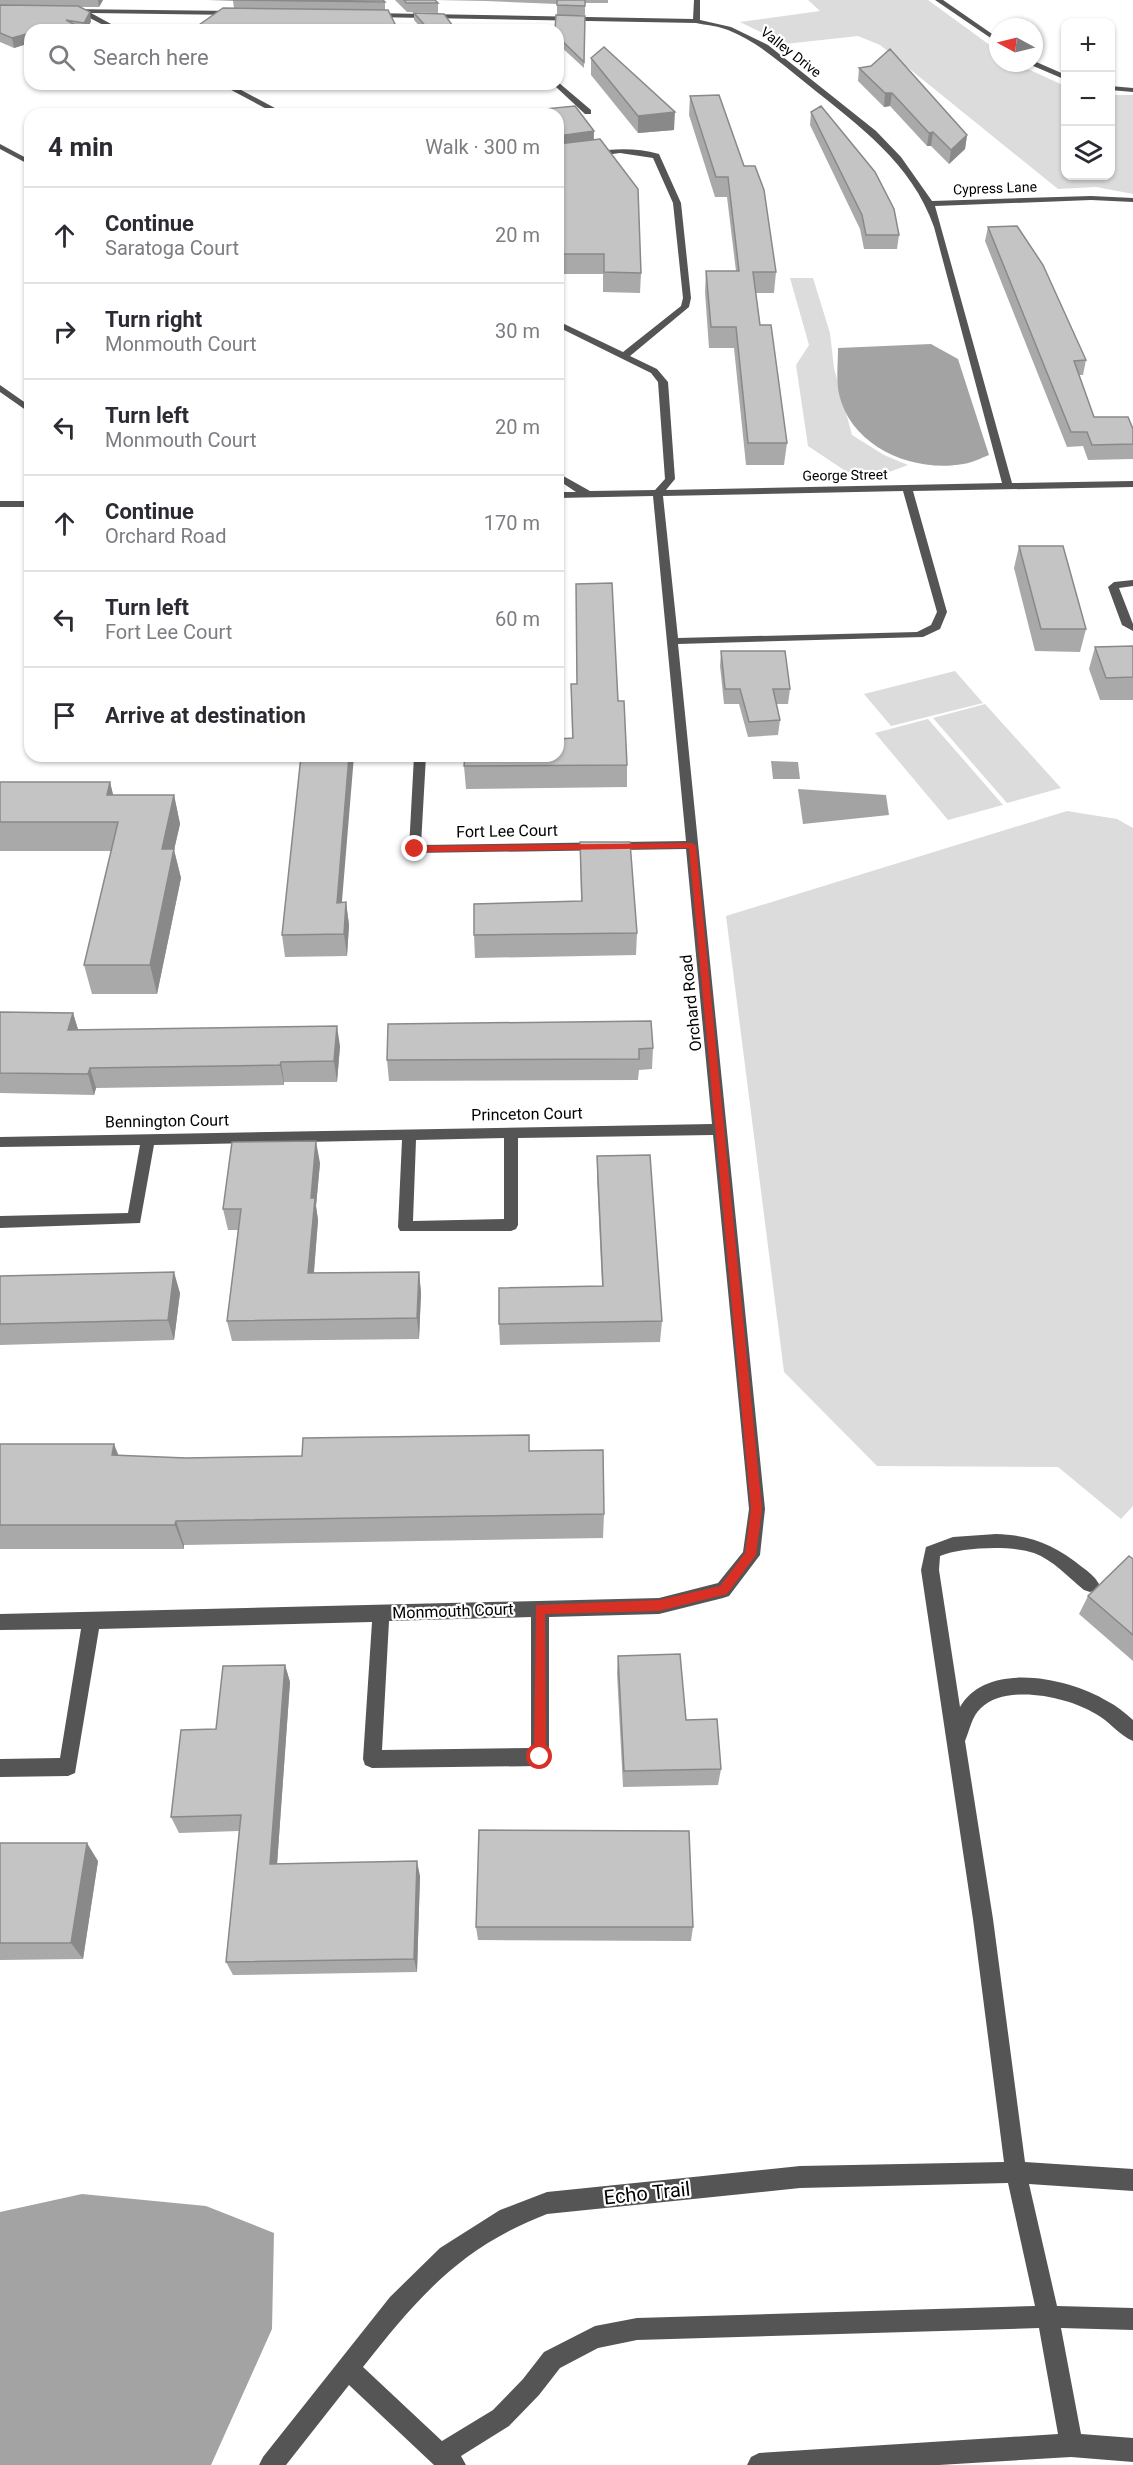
<!DOCTYPE html>
<html lang="en">
<head>
<meta charset="utf-8">
<style>
  body { margin:0; font-family:Roboto,sans-serif; background:#f2f2f3; color:#2b2b33 }
  .controls { position:absolute; right:18px; top:18px; display:grid; overflow:hidden; border-radius:12px; box-shadow:0 2px 4px #0004 }
  .controls button { width:54px; height:54px; display:grid; place-items:center; padding:0; border:0; border-bottom:2px solid #e1e1e2; background:#fff; color:#2b2b33; font:30px sans-serif }
  .compass { position:absolute; left:989px; top:18px; width:54px; height:54px; border-radius:50%; background:#fff; box-shadow:0 2px 4px #0004; rotate:277deg }
  .stop { position:absolute; width:18px; height:18px; margin:-14px; border:4px solid #d93025; border-radius:50%; background:#fff }
  .stop.end { background:#d93025; border-color:#fff; box-shadow:0 2px 6px #0008 }
  .list { margin:0; padding:0; list-style:none }
  h2 { display:flex; justify-content:space-between; align-items:center; height:78px; margin:0; padding:0 24px; font-size:26px }
  h2 small { font-size:20px; font-weight:400; color:#7c7c81 }
  .list li { display:grid; grid-template-columns:39px 1fr auto; gap:18px; align-items:center; box-sizing:border-box; height:96px; padding:0 24px; border-top:2px solid #e1e1e2 }
  .list b { display:block; font-size:22px; white-space:nowrap }
  .list p { margin:0; font-size:20px; white-space:nowrap; color:#7c7c81 }
  .list em { font-size:20px; font-style:normal; color:#7c7c81 }
  .icon { flex:none; width:33px; height:33px; fill:none; stroke:currentColor; stroke-width:2; stroke-linecap:round; stroke-linejoin:round }
  .map { position:relative; flex:none; width:1133px; height:2465px; overflow:hidden }
  .search { position:absolute; background:#fff; box-shadow:0 2px 4px #0004; left:24px; top:24px; width:540px; height:66px; display:flex; align-items:center; gap:15px; box-sizing:border-box; padding:0 21px; border-radius:18px; color:#7c7c81; font-size:22px }
  .panel { position:absolute; background:#fff; box-shadow:0 2px 4px #0004; left:24px; top:108px; width:540px; height:654px; border-radius:18px }
  .map>svg:first-child { display:block }
  .green { fill:#dcdcdc }
  .water { fill:#a3a3a3 }
  .lines { fill:none; stroke-linecap:round; stroke-linejoin:round }
  .minor { fill:#555; fill-rule:evenodd }
  .wall { fill:#a9a9a9 }
  .shaded-wall { fill:#898989 }
  .building { fill:#c4c4c4; stroke:#898989; stroke-width:1.5 }
  .route { fill:#d93025 }
  .labels { text-anchor:middle; dominant-baseline:central; stroke-width:4.5; stroke-linejoin:round; paint-order:stroke }
  .far-street-label { font-size:14px; fill:#000; stroke:#fff }
  .street-label { font-size:16px; fill:#000; stroke:#fff }
  .near-street-label { font-size:20px; fill:#000; stroke:#fff }
</style>
</head>
<body>
<div class="map">
<svg width="1133" height="2465" viewBox="0 0 1133 2465">
  <rect width="100%" height="100%" fill="#fff"/>
  <path class="green" d="M 808,0 L 928,0 L 998,51 L 998,63 L 1015,63 L 1065,86 L 1066,176 L 1110,176 L 1111,95 L 1133,95 L 1133,194 L 1096,187 L 1058,189 L 880,45 L 858,36 L 785,44 L 740,22 L 820,11 Z
    M 790,278 L 813,278 L 830,333 L 834,368 L 852,435 L 884,455 L 908,465 L 889,472 L 847,472 L 808,446 L 796,365 L 809,345 Z
    M 955,671 L 983,703 L 891,726 L 864,694 Z
    M 985,704 L 1061,788 L 1007,803 L 933,718 Z
    M 928,719 L 1003,805 L 948,820 L 875,733 Z
    M 1067,811 L 1117,819 L 1133,828 L 1133,1506 L 1121,1519 L 1058,1467 L 877,1466 L 784,1372 L 726,916 Z"/>
  <path class="water" d="M 931,344 L 958,359 L 989,455 C 981,458 972,463 963,464 C 913,473 851,447 839,394 C 836,380 838,363 838,348 Z
    M 771,761 L 798,762 L 800,779 L 773,779 Z
    M 798,789 L 886,795 L 889,815 L 803,824 Z
    M 82,2194 L 206,2206 L 274,2233 L 272,2329 L 211,2465 L 0,2465 L 0,2212 Z"/>
  <g class="lines">
    <path class="minor" d="M 694,0 L 700,0 L 700,20 L 731,27 L 768,45 L 876,131 L 901,157 L 932,201 L 1091,196 L 1133,198 L 1133,202 L 1091,200 L 935,206 L 1012,483 L 1133,481 L 1133,487 L 913,491 L 947,612 L 940,629 L 923,637 L 678,644 L 765,1509 L 760,1555 L 729,1596 L 723,1598 L 659,1614 L 549,1617 L 549,1757 L 547,1763 L 540,1766 L 372,1768 L 365,1765 L 363,1759 L 372,1622 L 99,1629 L 75,1773 L 68,1776 L 0,1777 L 0,1759 L 60,1758 L 81,1629 L 0,1630 L 0,1614 L 659,1598 L 718,1583 L 743,1552 L 749,1509 L 713,1135 L 518,1138 L 518,1225 L 516,1229 L 511,1231 L 400,1231 L 398,1227 L 402,1140 L 154,1145 L 140,1223 L 0,1228 L 0,1216 L 128,1213 L 140,1145 L 0,1147 L 0,1137 L 712,1124 L 686,849 L 415,853 L 409,849 L 414,756 L 426,756 L 421,845 L 686,841 L 653,496 L 558,498 L 558,492 L 576,492 L 558,480 L 558,473 L 590,491 L 655,490 L 665,479 L 658,382 L 651,373 L 558,327 L 558,321 L 623,352 L 681,306 L 683,298 L 673,203 L 653,158 L 620,153 L 558,161 L 558,157 C 593,152 624,144 659,154 L 681,203 L 691,298 L 689,307 L 630,356 L 657,369 L 668,382 L 675,479 L 666,490 L 1002,483 L 934,227 C 912,163 858,125 807,84 C 782,64 758,42 728,30 C 718,26 706,25 696,23 L 370,17 L 367,15 L 370,13 L 693,19 ZM 903,491 L 937,612 L 931,625 L 917,632 L 678,638 L 663,496 ZM 504,1138 L 504,1219 L 413,1221 L 416,1140 ZM 531,1617 L 531,1748 L 382,1750 L 389,1621 Z
      M 935,0 L 943,0 L 998,38 L 998,43 Z
      M 67,9 L 235,11 L 238,13 L 235,15 L 91,13 L 122,30 L 113,30 L 80,13 L 65,12 Z
      M 1034,61 L 1066,75 L 1066,80 L 1031,65 Z
      M 558,82 L 591,110 L 591,114 L 585,114 L 555,86 Z
      M 220,84 L 230,84 L 286,114 L 276,114 Z
      M 1110,86 L 1133,88 L 1133,92 L 1110,90 Z
      M 0,144 L 30,160 L 30,165 L 0,149 Z
      M 0,385 L 30,406 L 30,413 L 0,392 Z
      M 0,501 L 30,501 L 30,507 L 0,507 Z
      M 1133,580 L 1133,586 L 1119,588 L 1133,624 L 1133,631 L 1122,625 L 1108,587 L 1114,582 Z
      M 996,1534 C 1031,1535 1055,1545 1082,1567 C 1089,1572 1095,1577 1099,1584 L 1096,1590 L 1090,1592 L 1084,1590 C 1068,1577 1053,1560 1034,1553 C 1012,1545 961,1547 940,1556 L 939,1570 L 960,1707 C 987,1660 1069,1678 1107,1701 C 1117,1706 1125,1713 1133,1720 L 1133,1741 C 1119,1735 1109,1721 1096,1714 C 1069,1697 1007,1683 981,1708 C 972,1716 970,1729 965,1741 L 993,1919 L 1025,2162 L 1133,2169 L 1133,2191 L 1029,2184 L 1057,2306 L 1133,2308 L 1133,2330 L 1061,2328 L 1081,2434 L 1133,2438 L 1133,2462 L 1071,2457 L 939,2465 L 747,2465 L 751,2457 L 759,2453 L 1058,2434 L 1039,2328 L 637,2340 L 598,2348 L 560,2368 L 539,2395 L 509,2426 L 461,2456 L 466,2465 L 434,2465 L 349,2385 L 286,2465 L 259,2465 L 263,2457 L 390,2297 L 440,2248 L 500,2210 L 547,2192 L 800,2166 L 1004,2162 L 973,1919 L 921,1570 L 926,1547 L 953,1537 ZM 1008,2183 L 1035,2306 L 637,2318 L 595,2326 L 544,2352 L 523,2379 L 493,2410 L 442,2441 L 363,2367 C 418,2297 461,2247 547,2214 L 800,2188 Z"/>
  </g>
  <path class="wall" d="M 0,0 L 103,0 L 99,7 L 80,7 L 91,21 L 87,30 L 30,30 L 30,43 L 14,48 L 0,42 Z
    M 208,0 L 383,0 L 385,2 L 385,10 L 398,30 L 197,30 L 196,27 L 234,8 L 233,1 Z
    M 395,0 L 608,0 L 608,3 L 585,3 L 585,15 L 557,15 L 557,4 L 486,1 L 435,0 L 438,3 L 438,13 L 407,12 Z
    M 414,13 L 453,26 L 453,30 L 423,30 L 414,20 Z
    M 585,16 L 584,68 L 558,44 L 558,30 Z
    M 591,58 L 674,130 L 638,133 L 591,75 Z
    M 859,68 L 967,135 L 965,149 L 949,164 L 931,146 L 927,146 L 890,106 L 884,107 L 858,81 Z
    M 690,96 L 776,272 L 774,293 L 756,293 L 760,325 L 787,443 L 784,465 L 746,465 L 734,348 L 709,348 L 705,292 L 706,271 L 736,271 L 727,197 L 715,197 L 689,115 Z
    M 575,106 L 594,131 L 594,140 L 600,139 L 638,189 L 641,273 L 640,293 L 603,292 L 603,274 L 558,274 L 558,114 L 534,114 L 534,110 Z
    M 811,112 L 899,235 L 897,249 L 864,249 L 860,229 L 810,125 Z
    M 988,227 L 1086,360 L 1083,375 L 1079,375 L 1094,417 L 1133,429 L 1133,459 L 1088,460 L 1083,446 L 1067,447 L 985,241 Z
    M 1019,546 L 1086,629 L 1080,652 L 1035,651 L 1014,568 Z
    M 576,606 L 618,701 L 627,765 L 627,787 L 466,789 L 464,766 L 572,738 L 571,684 L 577,684 Z
    M 1133,646 L 1133,700 L 1100,700 L 1089,669 L 1095,647 Z
    M 721,651 L 790,689 L 788,704 L 776,704 L 780,720 L 778,735 L 748,737 L 739,704 L 724,704 L 720,666 Z
    M 0,782 L 110,782 L 113,795 L 174,795 L 180,824 L 174,850 L 181,878 L 157,994 L 92,994 L 84,965 L 111,851 L 0,851 Z
    M 580,842 L 637,933 L 636,955 L 475,958 L 474,935 L 581,902 Z
    M 342,902 L 346,902 L 349,925 L 347,956 L 285,957 L 282,935 Z
    M 0,1012 L 73,1013 L 78,1029 L 340,1046 L 337,1082 L 284,1082 L 284,1085 L 96,1088 L 94,1095 L 0,1093 Z
    M 653,1048 L 652,1069 L 639,1070 L 638,1080 L 389,1081 L 387,1060 Z
    M 597,1156 L 662,1321 L 660,1342 L 500,1345 L 499,1324 L 602,1286 L 597,1177 Z
    M 320,1163 L 316,1206 L 318,1220 L 314,1273 L 419,1272 L 421,1293 L 419,1339 L 232,1341 L 227,1321 L 238,1230 L 228,1230 L 223,1209 Z
    M 0,1276 L 180,1293 L 174,1340 L 0,1345 Z
    M 0,1444 L 119,1456 L 186,1458 L 530,1451 L 604,1514 L 603,1538 L 184,1545 L 184,1549 L 0,1549 Z
    M 1133,1559 L 1133,1661 L 1079,1614 L 1088,1596 Z
    M 618,1656 L 686,1720 L 721,1769 L 718,1785 L 623,1787 L 617,1673 Z
    M 285,1665 L 290,1682 L 277,1864 L 420,1876 L 417,1972 L 233,1975 L 226,1962 L 239,1831 L 179,1833 L 171,1817 L 216,1729 Z
    M 0,1843 L 98,1861 L 83,1959 L 0,1960 Z
    M 476,1927 L 693,1927 L 691,1941 L 478,1940 Z"/>
  <path class="shaded-wall" d="M 98,0 L 103,0 L 99,7 Z
    M 90,12 L 91,21 L 87,30 L 85,30 L 84,23 Z
    M 29,33 L 30,43 L 14,48 L 12,38 Z
    M 885,93 L 892,93 L 890,106 L 884,107 Z
    M 675,112 L 674,130 L 638,133 L 638,116 Z
    M 594,131 L 593,149 L 558,152 L 558,136 Z
    M 933,132 L 931,146 L 927,146 L 929,133 Z
    M 967,135 L 965,149 L 949,164 L 951,150 Z
    M 349,756 L 354,756 L 340,925 L 337,903 Z
    M 110,782 L 117,811 L 114,824 L 107,795 Z
    M 174,795 L 180,824 L 174,850 L 181,878 L 157,994 L 150,965 L 162,849 Z
    M 346,902 L 349,925 L 347,956 L 344,934 Z
    M 73,1013 L 79,1033 L 68,1030 Z
    M 337,1026 L 340,1046 L 337,1082 L 334,1061 Z
    M 281,1062 L 284,1082 L 284,1085 L 280,1065 Z
    M 90,1068 L 96,1088 L 94,1095 L 88,1074 Z
    M 316,1141 L 320,1163 L 316,1206 L 318,1220 L 312,1294 L 308,1273 L 311,1198 Z
    M 174,1272 L 180,1293 L 174,1340 L 168,1320 Z
    M 419,1272 L 421,1293 L 419,1339 L 417,1318 Z
    M 114,1444 L 124,1469 L 112,1455 Z
    M 176,1521 L 184,1545 L 184,1549 L 175,1525 Z
    M 285,1665 L 290,1682 L 276,1879 L 270,1864 Z
    M 87,1843 L 98,1861 L 83,1959 L 71,1943 Z
    M 417,1861 L 420,1876 L 417,1972 L 414,1959 Z"/>
  <path class="building" d="M 233,0 L 383,0 L 385,2 Z
    M 404,0 L 435,0 L 438,3 L 406,3 Z
    M 557,0 L 585,0 L 585,6 L 557,5 Z
    M 0,5 L 78,6 L 90,12 L 84,23 L 66,20 L 79,27 L 72,30 L 30,30 L 30,33 L 12,38 L 0,33 Z
    M 223,8 L 388,10 L 398,30 L 371,29 L 370,30 L 280,30 L 196,27 Z
    M 414,13 L 444,14 L 453,26 L 448,30 L 429,30 Z
    M 556,15 L 585,16 L 584,62 L 558,37 L 558,30 L 555,30 Z
    M 604,47 L 675,112 L 638,116 L 591,58 Z
    M 890,49 L 967,135 L 951,150 L 933,132 L 929,133 L 892,93 L 885,93 L 859,68 L 871,66 Z
    M 719,95 L 744,166 L 755,166 L 764,190 L 776,272 L 753,272 L 760,325 L 771,325 L 787,443 L 748,443 L 736,327 L 711,327 L 706,271 L 739,271 L 728,177 L 716,177 L 690,96 Z
    M 575,106 L 594,131 L 558,136 L 558,114 L 537,114 L 534,110 Z
    M 821,106 L 875,172 L 894,209 L 899,235 L 866,235 L 862,215 L 811,112 Z
    M 600,139 L 638,189 L 641,273 L 604,272 L 604,254 L 558,254 L 558,161 L 563,161 L 558,152 L 558,144 Z
    M 1017,226 L 1043,265 L 1086,360 L 1074,361 L 1094,417 L 1128,417 L 1133,429 L 1133,444 L 1092,445 L 1087,432 L 1071,432 L 988,227 Z
    M 1019,546 L 1063,546 L 1086,629 L 1041,629 Z
    M 612,583 L 618,701 L 624,701 L 627,765 L 464,766 L 465,756 L 558,756 L 558,739 L 573,738 L 571,684 L 577,684 L 576,584 Z
    M 1133,646 L 1133,677 L 1106,678 L 1095,647 Z
    M 721,651 L 785,651 L 790,689 L 773,689 L 780,720 L 749,722 L 740,689 L 725,689 Z
    M 301,756 L 349,756 L 337,903 L 346,902 L 344,934 L 282,935 Z
    M 0,782 L 110,782 L 107,795 L 174,795 L 162,849 L 174,849 L 150,965 L 84,965 L 118,822 L 0,822 Z
    M 580,842 L 630,842 L 637,933 L 474,935 L 474,904 L 582,901 Z
    M 0,1012 L 73,1013 L 68,1030 L 337,1026 L 334,1061 L 281,1062 L 280,1065 L 90,1068 L 88,1074 L 0,1073 Z
    M 651,1021 L 653,1048 L 639,1049 L 639,1059 L 387,1060 L 388,1024 Z
    M 316,1141 L 311,1198 L 315,1198 L 308,1273 L 419,1272 L 417,1318 L 227,1321 L 241,1209 L 223,1209 L 232,1142 Z
    M 650,1155 L 662,1321 L 499,1324 L 499,1288 L 603,1286 L 597,1156 Z
    M 174,1272 L 168,1320 L 0,1324 L 0,1276 Z
    M 529,1435 L 529,1451 L 603,1450 L 604,1514 L 176,1521 L 175,1525 L 0,1525 L 0,1444 L 114,1444 L 112,1455 L 186,1458 L 302,1456 L 303,1438 Z
    M 1129,1556 L 1133,1559 L 1133,1635 L 1088,1596 Z
    M 680,1654 L 686,1720 L 717,1719 L 721,1769 L 624,1771 L 618,1656 Z
    M 285,1665 L 270,1864 L 417,1861 L 414,1959 L 226,1962 L 241,1815 L 171,1817 L 181,1730 L 216,1729 L 223,1666 Z
    M 479,1830 L 689,1831 L 693,1927 L 476,1927 Z
    M 0,1843 L 87,1843 L 71,1943 L 0,1943 Z"/>
  <path class="route" d="M 692,843 L 696,846 L 762,1509 L 756,1555 L 727,1594 L 659,1611 L 545,1614 L 546,1757 L 540,1763 L 534,1757 L 536,1605 L 659,1600 L 720,1586 L 745,1553 L 751,1509 L 689,848 L 415,852 L 411,849 L 415,846 Z"/>
  <g class="labels">
    <g class="far-street-label">
      <text transform="translate(791 52) rotate(38)">Valley Drive</text>
      <text transform="translate(995 188) rotate(-2)">Cypress Lane</text>
      <text transform="translate(845 475) rotate(-1)">George Street</text>
    </g>
    <g class="street-label">
      <text transform="translate(507 831) rotate(-1)">Fort Lee Court</text>
      <text transform="translate(691 1003) rotate(-96)">Orchard Road</text>
      <text transform="translate(527 1114) rotate(-1)">Princeton Court</text>
      <text transform="translate(167 1121) rotate(-1)">Bennington Court</text>
      <text transform="translate(453 1611) rotate(-2)">Monmouth Court</text>
    </g>
    <g class="near-street-label">
      <text transform="translate(647 2193) rotate(-6)">Echo Trail</text>
    </g>
  </g>
</svg>
<div class="controls">
<button>+</button>
<button>−</button>
<button><svg class="icon" aria-label="layers" viewBox="0 0 24 24"><path d="M12 4l9 5-9 5-9-5zM3 14l9 5 9-5"/></svg></button>
</div>
<svg class="compass" viewBox="-18 -18 36 36"><path d="M0-13l5 13h-10z" fill="#e53935"/><path d="M0 13l5-13h-10z" fill="#7c7c81"/></svg>
<div class="stop" style="left:540px;top:1757px"></div>
<div class="stop end" style="left:415px;top:849px"></div>
<div class="search"><svg class="icon" aria-label="search" viewBox="0 0 24 24"><circle cx="10" cy="10" r="6"/><path d="M15 15l6 6"/></svg>Search here</div>
<section class="panel">
<h2>4 min<small>Walk · 300 m</small></h2>
<ul class="list">
<li><svg class="icon" aria-label="ahead" viewBox="0 0 24 24"><path d="M12 20V5M6 11l6-6 6 6"/></svg><div><b>Continue</b><p>Saratoga Court</p></div><em>20 m</em></li>
<li><svg class="icon" aria-label="right" viewBox="0 0 24 24"><path d="M7 20v-9h11M14 6l5 5-5 5"/></svg><div><b>Turn right</b><p>Monmouth Court</p></div><em>30 m</em></li>
<li><svg class="icon" aria-label="left" viewBox="0 0 24 24"><path d="M17 20v-9H6M10 6l-5 5 5 5"/></svg><div><b>Turn left</b><p>Monmouth Court</p></div><em>20 m</em></li>
<li><svg class="icon" aria-label="ahead" viewBox="0 0 24 24"><path d="M12 20V5M6 11l6-6 6 6"/></svg><div><b>Continue</b><p>Orchard Road</p></div><em>170 m</em></li>
<li><svg class="icon" aria-label="left" viewBox="0 0 24 24"><path d="M17 20v-9H6M10 6l-5 5 5 5"/></svg><div><b>Turn left</b><p>Fort Lee Court</p></div><em>60 m</em></li>
<li><svg class="icon" aria-label="arrive" viewBox="0 0 24 24"><path d="M6 21V4h12l-3 4 3 4H6"/></svg><div><b>Arrive at destination</b></div></li>
</ul>
</section>
</div>
</body>
</html>
